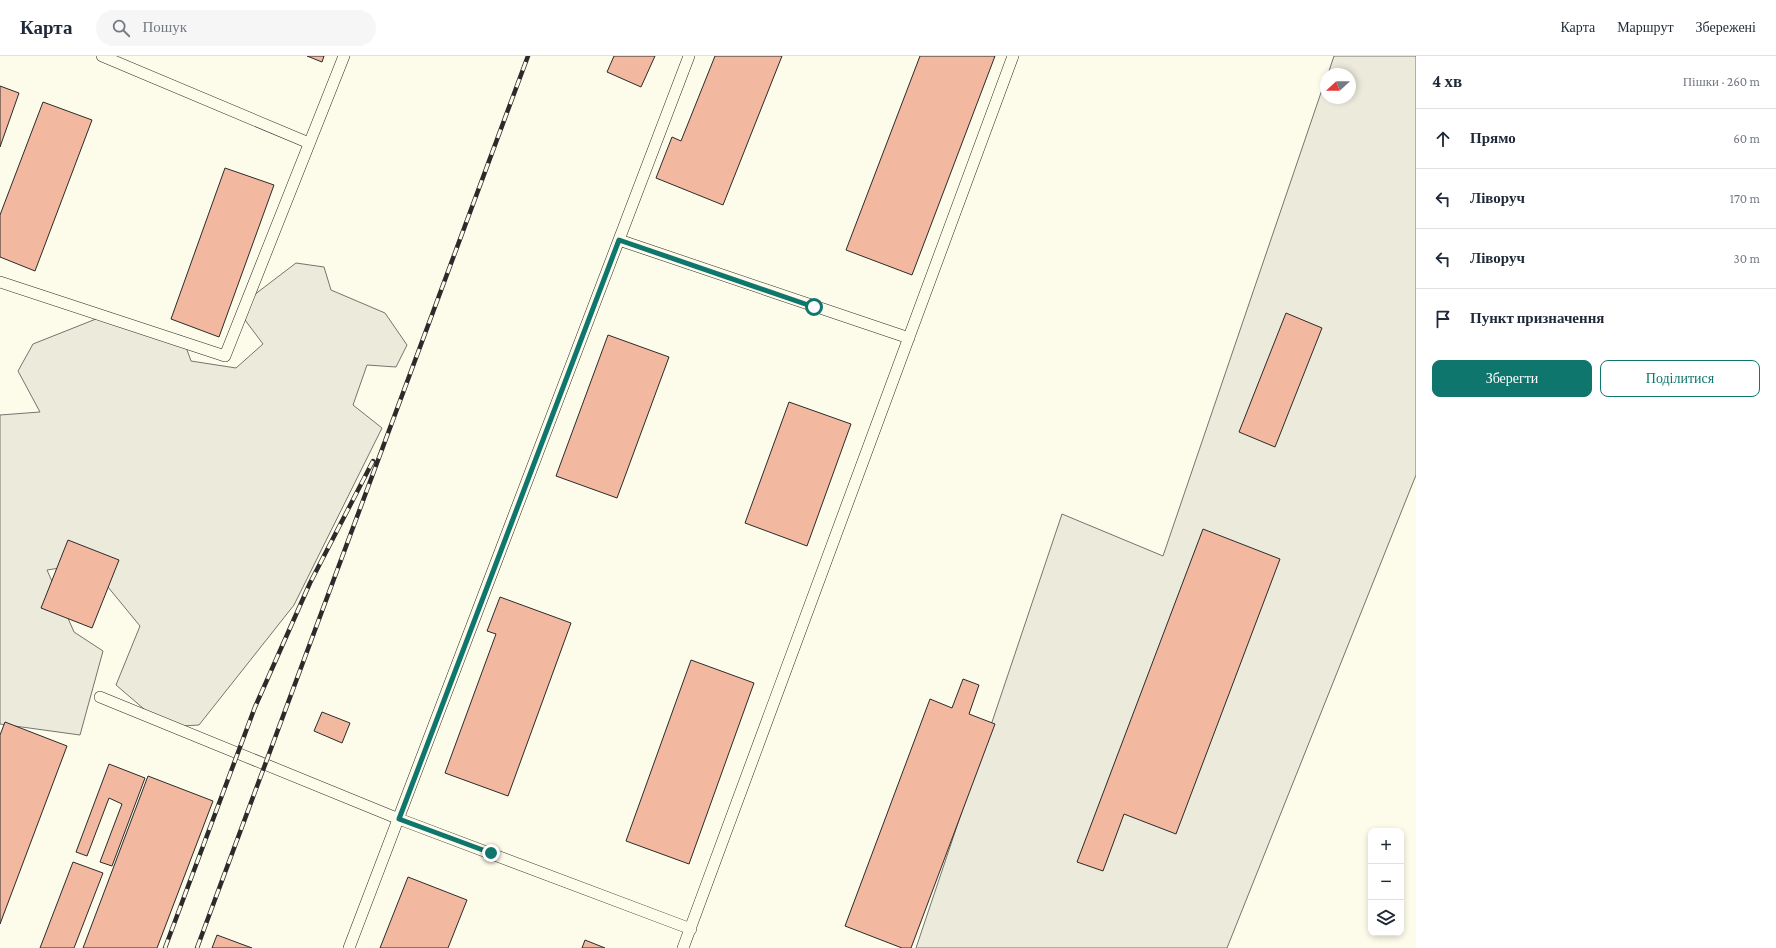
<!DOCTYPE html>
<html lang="uk">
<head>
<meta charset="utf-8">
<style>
  body { margin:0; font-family:"Crimson Pro",serif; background:#f6f6f7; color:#1f2937 }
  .controls { position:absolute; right:12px; bottom:12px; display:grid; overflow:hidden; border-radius:8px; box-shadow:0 2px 6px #0003 }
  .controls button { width:36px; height:36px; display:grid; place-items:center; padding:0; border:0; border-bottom:1px solid #e0e1e3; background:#fff; color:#1f2937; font:20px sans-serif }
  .compass { position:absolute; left:1320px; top:12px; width:36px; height:36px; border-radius:50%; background:#fff; box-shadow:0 2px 6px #0003; rotate:249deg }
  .stop { position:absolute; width:12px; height:12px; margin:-9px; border:3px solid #0f766e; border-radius:50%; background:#fff }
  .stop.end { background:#0f766e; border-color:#fff; box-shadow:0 1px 4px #0008 }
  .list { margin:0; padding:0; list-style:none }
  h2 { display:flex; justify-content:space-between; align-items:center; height:52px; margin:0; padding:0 16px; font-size:17px }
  h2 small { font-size:13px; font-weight:400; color:#747a83 }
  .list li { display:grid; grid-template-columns:26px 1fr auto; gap:12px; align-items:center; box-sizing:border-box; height:60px; padding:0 16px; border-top:1px solid #e0e1e3 }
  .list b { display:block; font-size:15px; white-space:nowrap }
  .list em { font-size:13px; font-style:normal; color:#747a83 }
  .actions { display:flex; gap:8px; padding:12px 16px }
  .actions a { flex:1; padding:9px 0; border:1px solid #0f766e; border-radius:8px; text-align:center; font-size:14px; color:#0f766e }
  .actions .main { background:#0f766e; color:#fff }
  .icon { flex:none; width:22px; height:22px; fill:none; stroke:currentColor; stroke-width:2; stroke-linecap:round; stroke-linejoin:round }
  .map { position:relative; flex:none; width:1416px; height:892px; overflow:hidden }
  header { display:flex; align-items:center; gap:24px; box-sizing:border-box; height:56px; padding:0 20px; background:#fff; border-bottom:1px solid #e0e1e3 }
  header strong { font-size:19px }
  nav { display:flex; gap:22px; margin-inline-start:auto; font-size:14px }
  .search { width:280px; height:36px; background:#f6f6f7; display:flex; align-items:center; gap:10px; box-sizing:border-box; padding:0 14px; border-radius:22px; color:#747a83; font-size:15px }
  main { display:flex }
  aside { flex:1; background:#fff }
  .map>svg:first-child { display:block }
  .green { fill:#ecebdb; stroke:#74746e }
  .building { fill:#f2b8a0; stroke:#2b2b2b }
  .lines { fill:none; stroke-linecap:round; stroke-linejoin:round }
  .service-casing { stroke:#2b2b2b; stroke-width:12 }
  .service { stroke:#fdfbea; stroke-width:11 }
  .rail-casing { stroke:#2b2b2b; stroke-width:4.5 }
  .rail { stroke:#fdfbea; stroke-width:3; stroke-dasharray:9; stroke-linecap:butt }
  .route { stroke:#0f766e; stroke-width:5 }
</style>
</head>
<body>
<header>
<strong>Карта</strong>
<div class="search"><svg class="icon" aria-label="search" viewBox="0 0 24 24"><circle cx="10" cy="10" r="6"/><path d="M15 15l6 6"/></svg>Пошук</div>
<nav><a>Карта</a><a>Маршрут</a><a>Збережені</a></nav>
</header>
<main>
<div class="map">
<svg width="1416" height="892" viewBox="0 0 1416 892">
  <rect width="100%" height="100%" fill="#fdfbea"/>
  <path class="green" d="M 1334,0 L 1416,0 L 1416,419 L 1227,892 L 916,892 L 1062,458 L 1163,500 L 1326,22 L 1326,42 L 1350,42 L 1350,18 L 1328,18 Z
    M 296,207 L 324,211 L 331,234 L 385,257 L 407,289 L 396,311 L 367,309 L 353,349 L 382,372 L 294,549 L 199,669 L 165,671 L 116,629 L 140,570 L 103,525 L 105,505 L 47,514 L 74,576 L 103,595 L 80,679 L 0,668 L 0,359 L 40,356 L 18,315 L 33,288 L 101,261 L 182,280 L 191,305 L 236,312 L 263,288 L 245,264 L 254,239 Z"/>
  <path class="building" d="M 307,0 L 324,0 L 322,6 Z
    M 614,0 L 655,0 L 641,31 L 607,16 Z
    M 715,0 L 782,0 L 723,149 L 656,122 L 672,81 L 681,85 Z
    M 920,0 L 995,0 L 912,219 L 846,194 Z
    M 0,30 L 19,37 L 0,91 Z
    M 43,46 L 92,64 L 35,215 L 0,201 L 0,159 Z
    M 225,112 L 274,129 L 219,281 L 171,263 Z
    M 1286,257 L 1322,272 L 1275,391 L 1239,376 Z
    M 608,279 L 669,301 L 617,442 L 556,420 Z
    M 789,346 L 851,368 L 807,490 L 745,467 Z
    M 1203,473 L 1280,503 L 1176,778 L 1124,758 L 1103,815 L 1077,806 Z
    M 68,484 L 119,504 L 92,572 L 41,552 Z
    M 500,541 L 571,567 L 508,740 L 445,717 L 496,578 L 487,575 Z
    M 691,604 L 754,627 L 689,808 L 626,785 Z
    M 963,623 L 979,629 L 969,658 L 995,668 L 911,892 L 902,892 L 845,870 L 930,643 L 952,652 Z
    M 322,656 L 350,667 L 342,687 L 314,675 Z
    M 5,666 L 67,690 L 0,868 L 0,679 Z
    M 109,708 L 145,722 L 112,810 L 100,806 L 122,748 L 109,742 L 87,800 L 76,796 Z
    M 148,720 L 213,745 L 157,892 L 83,892 Z
    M 73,806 L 103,817 L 74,892 L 40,892 Z
    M 408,821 L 467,844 L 448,892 L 380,892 Z
    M 217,879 L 252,892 L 212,892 Z
    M 585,884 L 605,892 L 582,892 Z"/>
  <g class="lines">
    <defs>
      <path id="service" d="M 102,0 L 309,87
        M 619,184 L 909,282
        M 0,226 L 225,300 L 344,0
        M 100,641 L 399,763 L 691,873
        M 349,892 L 689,0
        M 683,892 L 1013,0"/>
    </defs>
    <use href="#service" class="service-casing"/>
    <use href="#service" class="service"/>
    <defs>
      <path id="rail" d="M 165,892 L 255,651 L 310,527 L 373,405
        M 197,892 L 528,0"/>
    </defs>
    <use href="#rail" class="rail-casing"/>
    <use href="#rail" class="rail"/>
  </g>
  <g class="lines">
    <path class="route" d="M 491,797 L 399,763 L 619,184 L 814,251"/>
  </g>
</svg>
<div class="controls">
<button>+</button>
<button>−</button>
<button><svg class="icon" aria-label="layers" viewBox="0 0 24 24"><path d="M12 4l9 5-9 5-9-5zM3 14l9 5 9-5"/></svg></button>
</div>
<svg class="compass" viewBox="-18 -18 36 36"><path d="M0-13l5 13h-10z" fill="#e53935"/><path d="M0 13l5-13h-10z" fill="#747a83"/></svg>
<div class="stop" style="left:814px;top:251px"></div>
<div class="stop end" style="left:491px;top:797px"></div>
</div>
<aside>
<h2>4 хв<small>Пішки · 260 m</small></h2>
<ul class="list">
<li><svg class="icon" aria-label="ahead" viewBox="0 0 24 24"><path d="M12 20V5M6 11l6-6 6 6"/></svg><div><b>Прямо</b></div><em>60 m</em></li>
<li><svg class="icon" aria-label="left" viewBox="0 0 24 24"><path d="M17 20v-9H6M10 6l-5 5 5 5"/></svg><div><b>Ліворуч</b></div><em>170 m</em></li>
<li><svg class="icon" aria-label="left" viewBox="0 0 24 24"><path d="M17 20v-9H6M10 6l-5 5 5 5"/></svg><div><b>Ліворуч</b></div><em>30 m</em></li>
<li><svg class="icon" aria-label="arrive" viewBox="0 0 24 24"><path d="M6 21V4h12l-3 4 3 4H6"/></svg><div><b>Пункт призначення</b></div></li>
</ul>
<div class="actions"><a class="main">Зберегти</a><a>Поділитися</a></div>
</aside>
</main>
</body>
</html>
